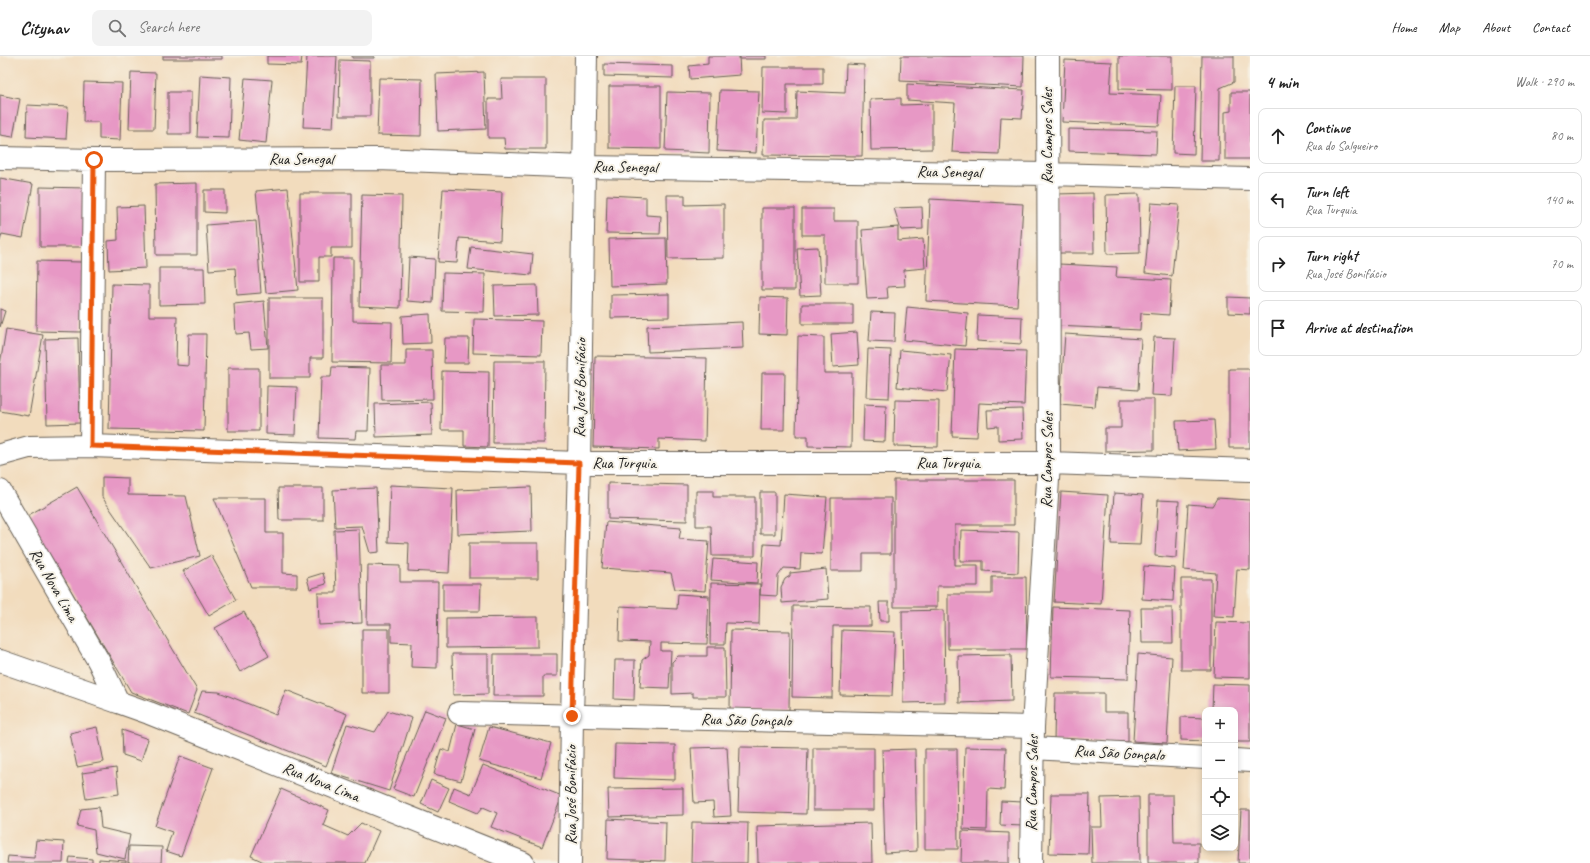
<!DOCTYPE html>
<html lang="en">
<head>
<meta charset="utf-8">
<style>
  body { margin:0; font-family:Caveat,sans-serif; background:#f2f2f2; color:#222 }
  .controls { position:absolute; right:12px; bottom:12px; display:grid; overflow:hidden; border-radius:8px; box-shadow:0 2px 6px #0003 }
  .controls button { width:36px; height:36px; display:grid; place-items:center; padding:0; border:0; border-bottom:1px solid #e0e0e0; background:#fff; color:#222; font:20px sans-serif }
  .stop { position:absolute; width:12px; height:12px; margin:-9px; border:3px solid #ea580c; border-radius:50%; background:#fff }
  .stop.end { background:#ea580c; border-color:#fff; box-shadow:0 1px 4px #0008 }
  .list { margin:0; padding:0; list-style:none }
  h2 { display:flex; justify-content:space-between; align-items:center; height:52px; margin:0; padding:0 16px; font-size:17px }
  h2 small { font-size:13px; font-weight:400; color:#767676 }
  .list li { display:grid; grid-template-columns:26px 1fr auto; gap:12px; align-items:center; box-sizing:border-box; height:56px; margin:0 8px 8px; padding:0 8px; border:1px solid #e0e0e0; border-radius:8px }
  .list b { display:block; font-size:15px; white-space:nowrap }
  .list p { margin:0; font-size:13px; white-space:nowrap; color:#767676 }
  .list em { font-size:13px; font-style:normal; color:#767676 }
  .icon { flex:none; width:22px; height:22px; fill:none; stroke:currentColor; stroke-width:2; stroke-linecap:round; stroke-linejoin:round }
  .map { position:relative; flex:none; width:1250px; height:807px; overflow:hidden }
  header { display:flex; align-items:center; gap:24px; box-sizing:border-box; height:56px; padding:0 20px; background:#fff; border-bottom:1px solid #e0e0e0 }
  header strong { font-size:19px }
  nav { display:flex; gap:22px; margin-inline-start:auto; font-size:14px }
  .search { width:280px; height:36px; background:#f2f2f2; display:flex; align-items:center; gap:10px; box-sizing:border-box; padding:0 14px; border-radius:8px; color:#767676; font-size:15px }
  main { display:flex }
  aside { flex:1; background:#fff }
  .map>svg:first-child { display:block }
  .building { fill:#e798c5 }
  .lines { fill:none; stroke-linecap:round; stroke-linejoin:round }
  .minor-casing { stroke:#675f54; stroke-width:24 }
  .minor { stroke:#fff; stroke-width:22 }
  .route { stroke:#ea580c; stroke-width:5 }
  .labels { text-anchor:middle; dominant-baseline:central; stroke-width:4; stroke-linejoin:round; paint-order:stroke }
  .street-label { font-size:16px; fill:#1c1c1c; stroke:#f7f3e8 }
</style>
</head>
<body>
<header>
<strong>Citynav</strong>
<div class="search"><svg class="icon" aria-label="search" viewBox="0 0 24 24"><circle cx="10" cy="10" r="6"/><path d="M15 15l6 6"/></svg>Search here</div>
<nav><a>Home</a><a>Map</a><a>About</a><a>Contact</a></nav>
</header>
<main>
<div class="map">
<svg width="1250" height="807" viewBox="0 0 1250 807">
  <rect width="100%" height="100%" fill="#f7f3e8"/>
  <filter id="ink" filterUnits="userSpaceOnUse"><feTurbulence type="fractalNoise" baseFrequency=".025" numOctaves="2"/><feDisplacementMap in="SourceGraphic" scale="8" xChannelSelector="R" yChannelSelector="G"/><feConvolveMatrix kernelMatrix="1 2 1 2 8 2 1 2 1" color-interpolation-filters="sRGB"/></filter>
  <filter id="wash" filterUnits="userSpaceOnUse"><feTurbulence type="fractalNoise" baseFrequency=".012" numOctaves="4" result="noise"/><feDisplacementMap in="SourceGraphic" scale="16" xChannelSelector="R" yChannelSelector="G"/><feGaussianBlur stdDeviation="0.9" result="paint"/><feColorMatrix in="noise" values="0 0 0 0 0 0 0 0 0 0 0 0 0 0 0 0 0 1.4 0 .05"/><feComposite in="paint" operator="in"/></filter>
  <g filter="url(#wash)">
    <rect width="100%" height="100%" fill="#f2dcbd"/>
    <g id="blocks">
      <path class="building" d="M 163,0 L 222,0 L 222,3 L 163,3 Z
        M 267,0 L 302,0 L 301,9 L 267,8 Z
        M 307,0 L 337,0 L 333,72 L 303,71 Z
        M 352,0 L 374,0 L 374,2 L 352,2 Z
        M 708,0 L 739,0 L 740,19 L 690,23 L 689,10 L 708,8 Z
        M 740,0 L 766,0 L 766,3 L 740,3 Z
        M 901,0 L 1024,0 L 1023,31 L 900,25 Z
        M 1119,0 L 1172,0 L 1172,34 L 1119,33 Z
        M 1202,0 L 1234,0 L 1234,26 L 1220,32 L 1219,105 L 1200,105 Z
        M 340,4 L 370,5 L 370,60 L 339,60 Z
        M 1065,4 L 1112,6 L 1110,37 L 1161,39 L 1159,70 L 1062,66 Z
        M 604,8 L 673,10 L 673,22 L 604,20 Z
        M 846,8 L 864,9 L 862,100 L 763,99 L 764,64 L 796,64 L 797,35 L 845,37 Z
        M 763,11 L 823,11 L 823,28 L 787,28 L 787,58 L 762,57 Z
        M 131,16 L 156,17 L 154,73 L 129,73 Z
        M 484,16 L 486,73 L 438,75 L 436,18 Z
        M 200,19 L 231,21 L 229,82 L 197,81 Z
        M 245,22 L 272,24 L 266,87 L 239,84 Z
        M 379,22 L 422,23 L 421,80 L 377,79 Z
        M 501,23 L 546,23 L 546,93 L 505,93 L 504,82 L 488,82 L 488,43 L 502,43 Z
        M 84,26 L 122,27 L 120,84 L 99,83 L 99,66 L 83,66 Z
        M 907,28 L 1024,34 L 1022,62 L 1001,61 L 999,98 L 952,96 L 955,47 L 907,44 Z
        M 609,30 L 661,30 L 661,93 L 609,92 Z
        M 1175,30 L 1196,30 L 1194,98 L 1173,97 Z
        M 720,34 L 759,35 L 756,97 L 717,95 Z
        M 168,36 L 191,36 L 191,78 L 168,78 Z
        M 667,36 L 710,37 L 709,97 L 665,95 Z
        M 1231,36 L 1250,36 L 1250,103 L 1225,103 L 1225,56 L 1231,55 Z
        M 0,39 L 20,43 L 13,81 L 0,79 Z
        M 901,42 L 901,49 L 932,48 L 932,93 L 871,94 L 870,43 Z
        M 27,49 L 68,51 L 66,83 L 26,81 Z
        M 1068,73 L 1157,75 L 1156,98 L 1068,95 Z
        M 0,122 L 33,128 L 23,182 L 2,178 L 0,185 Z
        M 197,127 L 197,199 L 156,199 L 155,128 Z
        M 40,131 L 86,132 L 85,191 L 40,191 Z
        M 288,132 L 298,234 L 266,237 L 256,135 Z
        M 443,133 L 502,136 L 500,185 L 459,182 L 457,207 L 438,206 Z
        M 204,134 L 225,134 L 225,157 L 204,156 Z
        M 300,137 L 352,137 L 352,192 L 331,192 L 331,201 L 319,201 L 319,226 L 300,226 Z
        M 1093,137 L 1094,197 L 1057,197 L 1056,138 Z
        M 1139,138 L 1140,197 L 1107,198 L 1106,139 Z
        M 362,139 L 402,140 L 400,252 L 359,250 Z
        M 607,139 L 646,141 L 646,159 L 661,160 L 660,178 L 606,177 Z
        M 667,139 L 685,139 L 685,149 L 724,148 L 724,202 L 668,203 Z
        M 930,143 L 1023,148 L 1017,250 L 926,245 Z
        M 1151,147 L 1179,149 L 1172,220 L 1145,217 Z
        M 144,150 L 146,212 L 109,214 L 108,185 L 118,184 L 117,151 Z
        M 922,151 L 923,173 L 901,174 L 894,152 Z
        M 762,152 L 795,152 L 795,234 L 762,234 Z
        M 802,153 L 834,153 L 834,165 L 858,165 L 858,227 L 825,227 L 825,179 L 802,179 Z
        M 256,165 L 261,237 L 237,239 L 235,212 L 209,214 L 206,169 Z
        M 898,171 L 898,185 L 923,183 L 925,212 L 904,214 L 905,230 L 887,231 L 888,242 L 867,243 L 862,174 Z
        M 666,182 L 667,228 L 610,230 L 609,183 Z
        M 471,191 L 533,198 L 531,219 L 468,213 Z
        M 818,191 L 821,239 L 800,240 L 797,192 Z
        M 409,201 L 435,203 L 433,247 L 407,245 Z
        M 333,202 L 353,202 L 353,265 L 392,266 L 391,307 L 332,306 Z
        M 37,205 L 82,206 L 81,276 L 36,275 Z
        M 1059,208 L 1117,211 L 1116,221 L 1171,224 L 1169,259 L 1141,257 L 1140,274 L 1056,270 Z
        M 159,212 L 204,212 L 205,248 L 159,249 Z
        M 443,217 L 485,218 L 484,256 L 442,255 Z
        M 112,228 L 149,229 L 149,260 L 177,260 L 176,309 L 188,310 L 189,278 L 206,278 L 204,375 L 109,373 Z
        M 537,229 L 538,259 L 495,260 L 494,230 Z
        M 669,238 L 669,261 L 611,262 L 611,239 Z
        M 760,241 L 788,242 L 787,279 L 759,278 Z
        M 1228,241 L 1250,242 L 1250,258 L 1228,257 Z
        M 269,242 L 323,242 L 323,302 L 310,302 L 310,322 L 269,322 Z
        M 264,245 L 268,292 L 251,293 L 249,277 L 236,278 L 234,248 Z
        M 802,248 L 853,248 L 853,268 L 802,268 Z
        M 907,251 L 968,257 L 965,290 L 904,284 Z
        M 0,253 L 5,255 L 0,271 Z
        M 871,256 L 895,257 L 894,286 L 869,285 Z
        M 430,258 L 431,287 L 403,288 L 402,260 Z
        M 978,259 L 1022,261 L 1021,288 L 977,285 Z
        M 474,263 L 542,265 L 541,299 L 473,297 Z
        M 742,266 L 743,292 L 648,296 L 647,270 Z
        M 6,273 L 43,279 L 29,360 L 0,355 L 0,309 Z
        M 857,276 L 859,309 L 833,311 L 831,278 Z
        M 1065,278 L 1141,283 L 1138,334 L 1097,331 L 1095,351 L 1060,348 Z
        M 798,280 L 824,281 L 824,317 L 852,317 L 851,391 L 808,390 L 808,380 L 796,380 Z
        M 1154,281 L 1175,282 L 1172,340 L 1151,339 Z
        M 78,282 L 80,367 L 47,368 L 45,283 Z
        M 445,282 L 469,282 L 468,307 L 444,307 Z
        M 868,293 L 891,294 L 889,342 L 866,341 Z
        M 955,293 L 1026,295 L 1024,349 L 979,347 L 977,381 L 952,380 Z
        M 406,294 L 432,294 L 433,343 L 382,344 L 381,309 L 406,309 Z
        M 900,294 L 951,299 L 947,336 L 897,331 Z
        M 595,300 L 707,302 L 705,385 L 659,383 L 659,393 L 593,391 Z
        M 494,305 L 545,305 L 544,387 L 493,387 Z
        M 332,311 L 370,312 L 368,375 L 356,375 L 355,383 L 319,382 L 321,321 L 331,321 Z
        M 228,312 L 259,312 L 259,375 L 228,375 Z
        M 1229,313 L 1250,313 L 1250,392 L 1229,392 Z
        M 442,315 L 489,316 L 488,391 L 464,390 L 464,374 L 441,374 Z
        M 762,317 L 785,317 L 784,374 L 761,374 Z
        M 267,330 L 297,331 L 295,379 L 266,378 Z
        M 1121,343 L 1154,343 L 1154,394 L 1105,395 L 1105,372 L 1121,372 Z
        M 895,344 L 939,345 L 938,391 L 894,390 Z
        M 431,346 L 432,379 L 376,381 L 375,348 Z
        M 864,348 L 886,349 L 885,386 L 863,385 Z
        M 1022,353 L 1023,383 L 998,384 L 998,370 L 988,371 L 987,354 Z
        M 1214,364 L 1216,393 L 1178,395 L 1176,365 Z
        M 102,421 L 128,422 L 128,439 L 186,440 L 200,500 L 151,512 L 102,441 Z
        M 894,424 L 1014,424 L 1014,469 L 955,469 L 955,509 L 978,509 L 978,530 L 937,530 L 937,551 L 894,551 Z
        M 608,427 L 687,429 L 687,465 L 608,463 Z
        M 390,429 L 453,432 L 449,517 L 408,515 L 409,487 L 388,486 Z
        M 77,431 L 197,634 L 188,658 L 131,636 L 27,460 Z
        M 531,431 L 532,475 L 458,478 L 457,434 Z
        M 278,432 L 323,432 L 323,464 L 279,464 Z
        M 376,432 L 379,496 L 370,497 L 362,470 L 335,471 L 333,434 Z
        M 696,435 L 713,435 L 713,441 L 755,441 L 755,500 L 712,500 L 711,470 L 696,470 Z
        M 760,436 L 775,436 L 775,478 L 760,478 Z
        M 1061,436 L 1108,439 L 1101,548 L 1054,546 Z
        M 1114,437 L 1143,439 L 1140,489 L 1111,488 Z
        M 784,438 L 827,441 L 822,498 L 801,497 L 800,513 L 784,512 L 778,520 L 777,540 L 760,539 L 764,488 L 781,489 Z
        M 214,442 L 266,442 L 266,477 L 283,477 L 283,517 L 297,518 L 297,531 L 251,531 Z
        M 831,442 L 891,442 L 891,498 L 863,498 L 863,515 L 831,515 Z
        M 1217,442 L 1250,444 L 1250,514 L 1237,513 L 1234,561 L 1213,560 L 1216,517 L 1184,514 L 1188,448 L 1212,450 Z
        M 1158,444 L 1179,445 L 1176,502 L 1155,500 Z
        M 606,466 L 681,472 L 679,483 L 709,485 L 705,535 L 675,533 L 671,517 L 602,512 Z
        M 359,473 L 362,567 L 319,569 L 318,537 L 336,537 L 334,474 Z
        M 961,474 L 1019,476 L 1018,517 L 983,515 L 983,505 L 960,505 Z
        M 469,487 L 538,487 L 538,522 L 469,522 Z
        M 211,499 L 236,544 L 209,560 L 183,515 Z
        M 713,503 L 758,506 L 757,527 L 711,524 Z
        M 368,509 L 400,510 L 400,526 L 438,526 L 437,612 L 411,611 L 412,587 L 391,586 L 391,568 L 367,568 Z
        M 1144,510 L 1175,512 L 1173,545 L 1142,543 Z
        M 826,513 L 828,543 L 782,547 L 781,531 L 785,523 L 790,520 L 790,517 Z
        M 323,517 L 326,528 L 310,533 L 307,522 Z
        M 992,521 L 1026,521 L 1027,593 L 948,593 L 948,538 L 992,538 Z
        M 1181,523 L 1211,523 L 1211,614 L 1181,614 Z
        M 711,527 L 760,528 L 759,568 L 726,567 L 725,588 L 710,588 Z
        M 443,528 L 481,528 L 480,555 L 443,555 Z
        M 678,538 L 709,540 L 707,588 L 661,587 L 661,595 L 671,595 L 669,632 L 640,631 L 642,604 L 649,599 L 650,586 L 619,585 L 620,550 L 677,553 Z
        M 879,546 L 889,546 L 889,565 L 880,565 Z
        M 793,550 L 871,551 L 871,570 L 833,570 L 832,642 L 792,641 Z
        M 1053,551 L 1130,554 L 1128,623 L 1051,621 Z
        M 1141,552 L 1172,552 L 1173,587 L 1142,587 Z
        M 944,554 L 945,646 L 903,647 L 902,555 Z
        M 244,556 L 269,600 L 240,616 L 215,572 Z
        M 538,561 L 538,591 L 446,592 L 446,562 Z
        M 1216,566 L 1250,567 L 1250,622 L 1214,621 Z
        M 362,573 L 389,573 L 389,637 L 362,637 Z
        M 731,574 L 790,575 L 789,654 L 730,654 Z
        M 842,574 L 895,576 L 892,640 L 840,639 Z
        M 707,591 L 725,591 L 726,641 L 693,641 L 693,637 L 672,638 L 672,606 L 678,600 L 707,600 Z
        M 452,598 L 488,598 L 488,638 L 453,639 Z
        M 494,598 L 557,598 L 557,620 L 543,620 L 543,640 L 493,640 Z
        M 1138,598 L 1172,601 L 1167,687 L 1133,685 Z
        M 1011,599 L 1012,645 L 959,647 L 958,600 Z
        M 615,604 L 635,604 L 634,644 L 614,643 Z
        M 1213,628 L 1250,629 L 1250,686 L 1235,686 L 1235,654 L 1212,654 Z
        M 286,634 L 347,658 L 326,710 L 194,657 L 202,635 L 219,636 L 276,659 Z
        M 1055,637 L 1104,637 L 1104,656 L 1128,656 L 1128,686 L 1054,685 Z
        M 425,654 L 446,662 L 414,741 L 393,733 Z
        M 388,655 L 412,662 L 389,735 L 331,717 L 347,668 L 375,676 Z
        M 1181,661 L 1205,662 L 1205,685 L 1181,684 Z
        M 457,668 L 475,673 L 461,725 L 434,718 L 441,693 L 450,696 Z
        M 97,671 L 104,706 L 77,711 L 70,677 Z
        M 489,671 L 551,687 L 541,722 L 479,705 Z
        M 122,674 L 148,683 L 141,705 L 123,699 Z
        M 615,688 L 675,689 L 675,724 L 614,722 Z
        M 727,691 L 731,760 L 714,761 L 713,746 L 694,747 L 691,692 Z
        M 740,691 L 808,692 L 806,758 L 738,756 Z
        M 965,691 L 1006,692 L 1004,734 L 988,733 L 987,774 L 963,773 Z
        M 813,692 L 874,692 L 874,754 L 813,754 Z
        M 915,693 L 917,795 L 885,797 L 882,694 Z
        M 925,693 L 957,693 L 958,793 L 925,793 Z
        M 180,700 L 213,712 L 181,800 L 166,795 L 172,776 L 155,770 Z
        M 483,709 L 562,740 L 542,791 L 491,771 L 497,757 L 483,751 L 478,757 L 449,745 L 454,731 L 471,738 Z
        M 116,712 L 119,738 L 86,743 L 82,717 Z
        M 431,724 L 449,732 L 438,756 L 421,748 Z
        M 683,732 L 683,759 L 609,761 L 608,733 Z
        M 281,733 L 329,754 L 323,769 L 348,780 L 361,767 L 379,775 L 365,807 L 266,807 L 251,800 Z
        M 1051,738 L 1090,738 L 1088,798 L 1049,797 Z
        M 1148,739 L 1173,739 L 1174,787 L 1199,787 L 1199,807 L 1148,807 Z
        M 1139,741 L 1140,807 L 1092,807 L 1091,771 L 1102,771 L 1101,742 Z
        M 1001,745 L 1023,746 L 1023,770 L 1000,769 Z
        M 99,751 L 101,772 L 130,779 L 125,803 L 96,796 L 94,774 L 77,770 L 81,753 Z
        M 1241,754 L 1250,754 L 1250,807 L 1238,807 Z
        M 608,763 L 666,766 L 665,805 L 607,803 Z
        M 692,766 L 748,767 L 747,807 L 691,807 Z
        M 871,767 L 872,807 L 758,807 L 757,770 Z
        M 962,775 L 1009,777 L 1009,807 L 961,807 Z
        M 36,784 L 64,786 L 63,807 L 7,807 L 8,800 L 34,802 Z
        M 129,790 L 162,791 L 161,807 L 128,807 Z
        M 70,801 L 92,803 L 92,807 L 69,807 Z
        M 99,803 L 126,805 L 126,807 L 99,807 Z"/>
    </g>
  </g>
  <g filter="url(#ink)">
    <use href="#blocks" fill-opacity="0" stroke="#675f54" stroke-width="1"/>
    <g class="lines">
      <defs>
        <path id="minor" d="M 0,102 L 94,104 L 378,103 L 584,111 L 1047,118 L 1250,123
          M 91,390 L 94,104
          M 0,399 L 29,391 L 91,390 L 579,407 L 1049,407 L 1250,414
          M 0,435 L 99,606 L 118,646 L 149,657 L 523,807
          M 0,605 L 118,646
          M 459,657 L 1033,671
          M 1033,692 L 1205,702
          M 1235,704 L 1250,705
          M 570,807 L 572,660 L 579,407 L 586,0
          M 1031,807 L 1033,671 L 1049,407 L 1048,0"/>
      </defs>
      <use href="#minor" class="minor-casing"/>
      <use href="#minor" class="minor"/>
    </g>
  </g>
  <g class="lines" filter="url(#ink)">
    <path class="route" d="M 94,104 L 91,390 L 579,407 L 572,660"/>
  </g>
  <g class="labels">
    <g class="street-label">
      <text transform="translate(1047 80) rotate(-90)">Rua Campos Sales</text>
      <text x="301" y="103">Rua Senegal</text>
      <text transform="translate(625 111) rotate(1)">Rua Senegal</text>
      <text transform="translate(949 116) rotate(1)">Rua Senegal</text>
      <text transform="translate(580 332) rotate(-89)">Rua José Bonifácio</text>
      <text transform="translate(1047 404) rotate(-89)">Rua Campos Sales</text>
      <text x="624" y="407">Rua Turquia</text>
      <text x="948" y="407">Rua Turquia</text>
      <text transform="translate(54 529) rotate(60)">Rua Nova Lima</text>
      <text transform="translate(746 664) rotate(1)">Rua São Gonçalo</text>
      <text transform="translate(1119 697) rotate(3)">Rua São Gonçalo</text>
      <text transform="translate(321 726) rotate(22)">Rua Nova Lima</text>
      <text transform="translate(1032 727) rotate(-89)">Rua Campos Sales</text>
      <text transform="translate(571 739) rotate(-90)">Rua José Bonifácio</text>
    </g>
  </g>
</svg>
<div class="controls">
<button>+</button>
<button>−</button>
<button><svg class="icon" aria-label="locate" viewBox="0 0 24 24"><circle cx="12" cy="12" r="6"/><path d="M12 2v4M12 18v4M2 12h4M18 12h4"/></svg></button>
<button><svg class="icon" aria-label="layers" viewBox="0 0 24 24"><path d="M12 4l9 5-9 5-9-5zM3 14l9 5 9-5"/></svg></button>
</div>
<div class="stop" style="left:94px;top:104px"></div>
<div class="stop end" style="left:572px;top:660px"></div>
</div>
<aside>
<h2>4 min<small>Walk · 290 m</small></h2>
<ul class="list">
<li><svg class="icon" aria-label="ahead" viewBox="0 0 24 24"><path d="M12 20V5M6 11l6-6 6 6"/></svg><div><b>Continue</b><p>Rua do Salgueiro</p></div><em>80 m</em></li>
<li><svg class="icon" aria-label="left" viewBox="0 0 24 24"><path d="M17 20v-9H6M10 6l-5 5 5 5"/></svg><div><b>Turn left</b><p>Rua Turquia</p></div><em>140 m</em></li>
<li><svg class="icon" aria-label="right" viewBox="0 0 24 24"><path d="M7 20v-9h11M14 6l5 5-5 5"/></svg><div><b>Turn right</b><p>Rua José Bonifácio</p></div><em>70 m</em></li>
<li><svg class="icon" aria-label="arrive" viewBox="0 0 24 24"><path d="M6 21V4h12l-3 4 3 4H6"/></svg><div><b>Arrive at destination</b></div></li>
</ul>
</aside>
</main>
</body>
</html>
